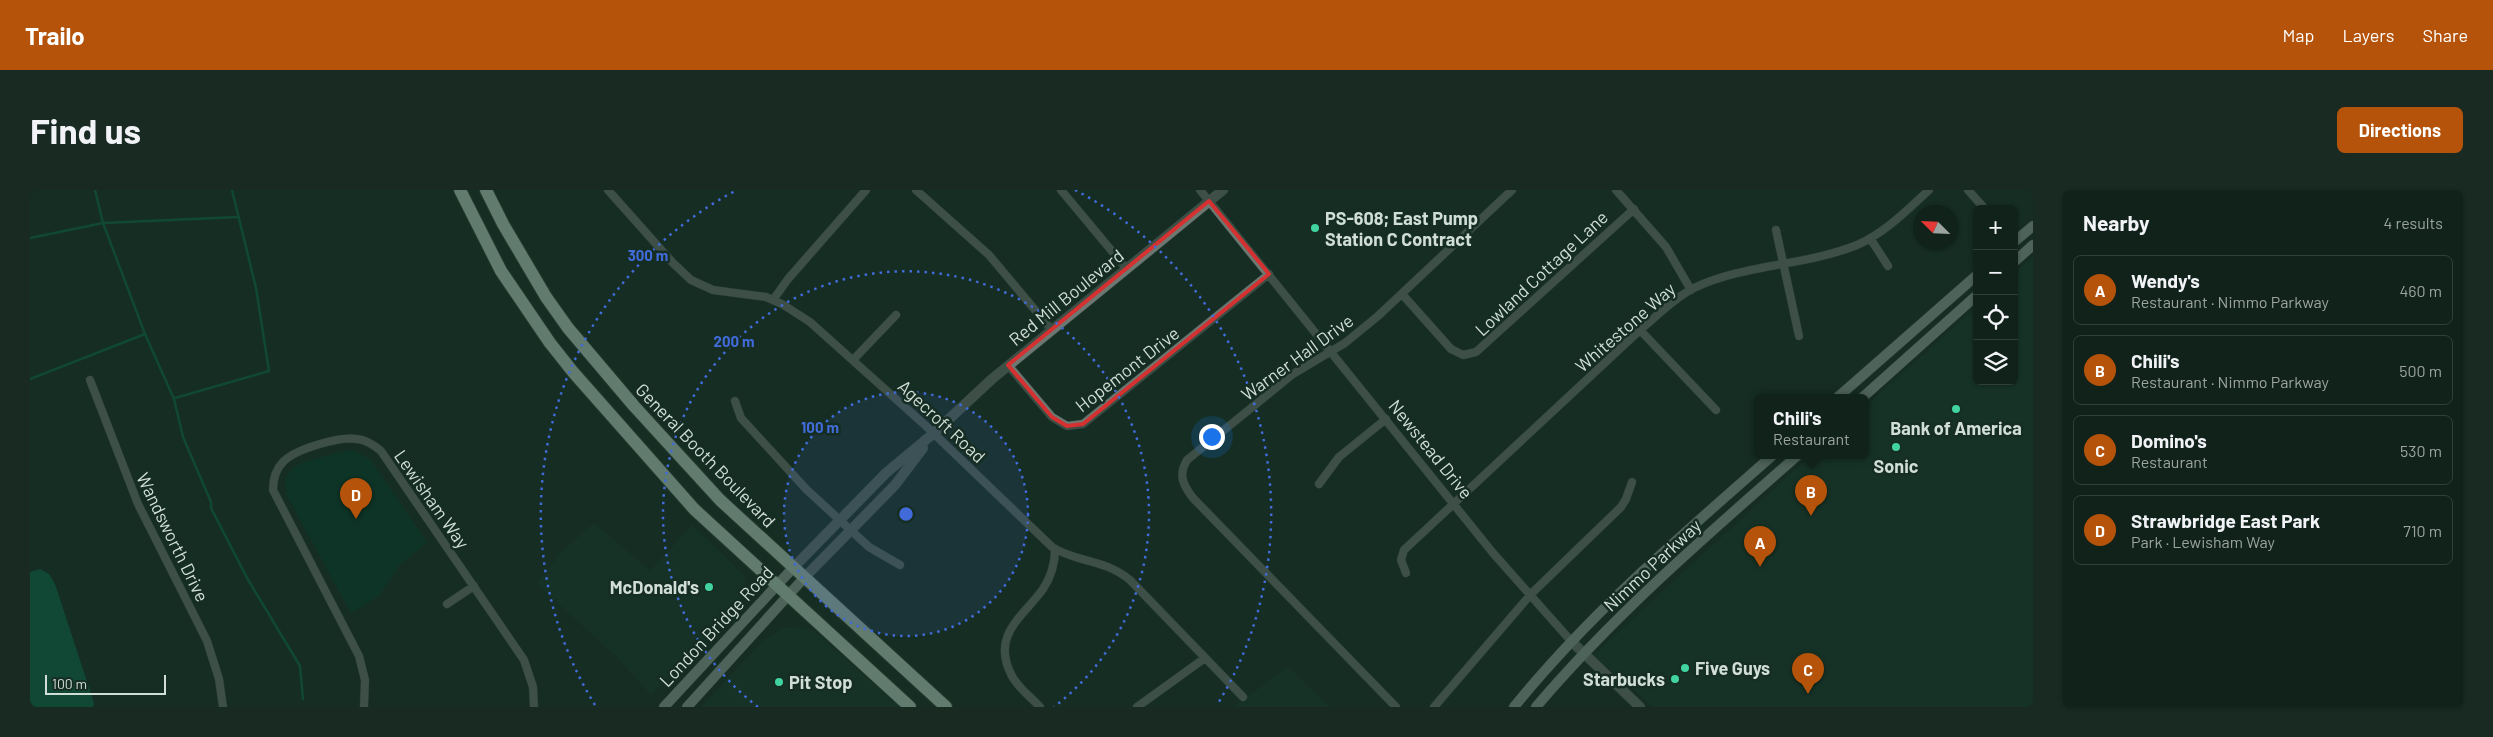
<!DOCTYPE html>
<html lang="en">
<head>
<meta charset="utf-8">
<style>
  body { margin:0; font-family:Barlow,sans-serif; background:#192a23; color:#f1f3f6 }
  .controls { position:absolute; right:15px; top:15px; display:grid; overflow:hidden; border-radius:8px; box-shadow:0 1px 4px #0004 }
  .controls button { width:45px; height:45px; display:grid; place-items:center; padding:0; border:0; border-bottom:1px solid #303f39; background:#10221a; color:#f1f3f6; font:25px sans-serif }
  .compass { position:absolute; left:1883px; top:15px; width:45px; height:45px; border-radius:50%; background:#10221a; box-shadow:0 1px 4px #0004; rotate:294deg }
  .scale { position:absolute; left:15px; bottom:12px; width:121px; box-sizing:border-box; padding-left:5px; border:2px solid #d0ded7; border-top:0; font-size:14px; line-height:18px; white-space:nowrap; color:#d0ded7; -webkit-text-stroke:4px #162d23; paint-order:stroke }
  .you { position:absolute; left:1181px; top:246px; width:18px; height:18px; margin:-12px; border:4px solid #fff; border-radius:50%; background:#1a73e8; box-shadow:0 0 0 8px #1a73e833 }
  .badge { display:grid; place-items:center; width:32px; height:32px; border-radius:50%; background:#b45309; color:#fff; font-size:16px; font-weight:700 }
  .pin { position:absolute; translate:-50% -41px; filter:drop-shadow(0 1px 2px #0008) }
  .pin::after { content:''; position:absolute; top:26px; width:18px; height:15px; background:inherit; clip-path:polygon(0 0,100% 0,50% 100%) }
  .popup { position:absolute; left:1724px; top:204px; width:115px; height:65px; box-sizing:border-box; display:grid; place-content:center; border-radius:8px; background:#10221a; filter:drop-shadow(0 1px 4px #0005); font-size:16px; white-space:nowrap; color:#9ca4a2 }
  .popup b { font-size:19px; color:#f1f3f6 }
  .popup::after { content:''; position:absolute; left:50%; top:100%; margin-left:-10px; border:10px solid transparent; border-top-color:#10221a }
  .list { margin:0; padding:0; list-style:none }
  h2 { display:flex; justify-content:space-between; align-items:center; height:65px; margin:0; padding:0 20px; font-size:21px }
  h2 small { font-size:16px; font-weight:400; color:#9ca4a2 }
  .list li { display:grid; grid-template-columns:32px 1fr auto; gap:15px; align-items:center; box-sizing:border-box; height:70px; margin:0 10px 10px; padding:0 10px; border:1px solid #303f39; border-radius:8px }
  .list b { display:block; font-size:19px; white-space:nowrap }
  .list p { margin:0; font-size:16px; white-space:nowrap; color:#9ca4a2 }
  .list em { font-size:16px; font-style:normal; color:#9ca4a2 }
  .icon { flex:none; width:28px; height:28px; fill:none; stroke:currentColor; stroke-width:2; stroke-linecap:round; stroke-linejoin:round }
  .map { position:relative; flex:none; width:2003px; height:517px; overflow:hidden; border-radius:8px }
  header { display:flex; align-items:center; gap:30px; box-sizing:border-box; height:70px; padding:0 25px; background:#b45309; color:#fff }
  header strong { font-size:24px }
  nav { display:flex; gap:28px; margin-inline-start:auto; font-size:18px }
  .intro { display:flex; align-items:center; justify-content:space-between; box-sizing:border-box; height:120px; padding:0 30px }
  h1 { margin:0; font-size:35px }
  .button { padding:12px 22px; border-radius:8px; background:#b45309; color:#fff; font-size:18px; font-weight:700 }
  main { display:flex; gap:30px; padding:0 30px }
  aside { flex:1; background:#10221a; border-radius:8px; box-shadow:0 1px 4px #0004 }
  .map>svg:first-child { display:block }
  .built { fill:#18382b }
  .green { fill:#043c2a }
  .water { fill:#09694c }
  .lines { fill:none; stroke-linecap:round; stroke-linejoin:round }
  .stream { stroke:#09694c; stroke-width:2.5 }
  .minor-casing { stroke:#344940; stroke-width:9 }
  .tertiary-casing { stroke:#344940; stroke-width:11 }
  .secondary-casing { stroke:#344940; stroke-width:11 }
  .trunk-casing { stroke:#344940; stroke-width:14 }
  .minor { stroke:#6d7872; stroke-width:8 }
  .tertiary { stroke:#6d7872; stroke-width:10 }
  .secondary { stroke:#93a59d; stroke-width:10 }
  .trunk { stroke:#bfd9cd; stroke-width:12 }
  .marked { fill:none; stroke:#d63131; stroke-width:4; stroke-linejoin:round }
  .ring { fill:none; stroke:#416bd8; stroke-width:2.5; stroke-dasharray:2.5 5 }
  .poi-dot { fill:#42d4a0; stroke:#162d23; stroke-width:2 }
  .labels { text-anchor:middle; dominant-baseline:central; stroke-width:5; stroke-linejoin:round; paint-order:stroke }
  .poi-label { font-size:18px; font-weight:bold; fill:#d0ded7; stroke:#162d23; text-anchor:start }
  .street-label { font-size:18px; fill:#d0ded7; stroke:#162d23 }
  .centre { fill:#416bd8; stroke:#162d23; stroke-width:2.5 }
  .ring-label { font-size:15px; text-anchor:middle; font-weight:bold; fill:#416bd8; stroke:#162d23; stroke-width:5; stroke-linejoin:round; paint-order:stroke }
</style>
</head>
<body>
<header>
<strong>Trailo</strong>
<nav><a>Map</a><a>Layers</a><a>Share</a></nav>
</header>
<div class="intro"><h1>Find us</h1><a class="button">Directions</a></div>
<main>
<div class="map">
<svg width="2003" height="517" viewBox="0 0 2003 517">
  <rect width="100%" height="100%" fill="#162d23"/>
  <path class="built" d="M 2003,67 L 2003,517 L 1623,517 L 1564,465 L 1781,265 L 1835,265 L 1835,217 L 1947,117 L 1947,191 L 1984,191 L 1984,84 Z
    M 564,333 L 620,381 L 662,335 L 715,387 L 715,402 L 708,416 L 621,505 L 588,468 L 507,394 L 530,363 Z
    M 754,438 L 782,439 L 869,517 L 671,517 L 733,451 Z
    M 1258,477 L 1300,517 L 1203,517 Z"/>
  <path class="green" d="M 323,260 L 340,269 L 397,352 L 369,376 L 349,406 L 321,423 L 257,306 C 249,277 270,273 292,267 C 303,264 313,261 323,260 Z"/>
  <path class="water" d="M 10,379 L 19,384 L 25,394 L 64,513 L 63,517 L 0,517 L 0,382 Z"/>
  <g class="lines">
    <path class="stream" d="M 65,0 L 73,33 L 115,144 L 144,209 L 153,247 L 181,312 L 181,318 L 217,388 L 270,476 L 273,509
      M 0,48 L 73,33 L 209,27
      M 0,189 L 115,144
      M 145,208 L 239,181 L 226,98 L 202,0"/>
    <defs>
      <path id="minor" d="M 578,0 L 643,73 L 661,90 L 683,100 L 736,107 L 752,114 L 780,132 L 896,236 L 1022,357 C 1047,373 1073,368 1100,390 L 1213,507
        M 886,0 L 959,65 L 1021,139
        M 1031,0 L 1096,78
        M 1170,0 L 1463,363 L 1541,451
        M 1586,0 L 1636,57 L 1661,100
        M 1938,0 L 1955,19
        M 1746,40 L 1769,146
        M 1840,48 L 1858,76
        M 1372,104 L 1421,159 L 1433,165 L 1446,162 L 1604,19
        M 743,110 L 758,89 L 836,0
        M 1610,140 L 1686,220
        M 823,170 L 866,125
        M 978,175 L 1022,227 L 1037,236 L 1053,234 L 1239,84
        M 60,190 L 108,314 L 177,451 L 189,489 L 193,517
        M 705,211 L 711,228 L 776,299 L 839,357 L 870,375
        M 1289,294 L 1309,267 L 1356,229
        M 1376,383 L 1371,370 L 1374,360 L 1610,140 C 1627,126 1644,108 1664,98 C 1714,74 1775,76 1827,55 C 1855,43 1877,20 1899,0
        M 417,414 L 444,396
        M 334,517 L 335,490 L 329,466 L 243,300 C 243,289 245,280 253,272 C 265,259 310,246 327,249 C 336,250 344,255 351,261 L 494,470 L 503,497 L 504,517
        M 1010,517 C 1001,507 988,498 982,486 C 960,445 993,427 1013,399 C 1021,387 1025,373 1025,359
        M 1107,517 L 1175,468
        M 1366,517 L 1163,308 C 1153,295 1148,285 1157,270 L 1263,184 L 1315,153 L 1348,126 L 1482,0
        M 1404,517 L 1501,404 L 1591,317 L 1596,309 L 1602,292"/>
      <path id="tertiary" d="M 763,378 L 856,283 L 904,243 L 962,189 L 1193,0
        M 774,388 L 865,295 L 893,258
        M 1541,451 L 1610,517"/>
      <path id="secondary" d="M 1984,52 L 2003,36
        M 1984,72 L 2003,55
        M 1808,207 L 1947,85
        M 1833,207 L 1947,105
        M 634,517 L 763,378
        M 657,517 L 774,388
        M 1484,517 C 1560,423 1652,345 1743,265
        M 1506,517 C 1585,424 1677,345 1768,265"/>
      <path id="trunk" d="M 430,0 L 471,81 L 520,153 L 543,182 L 664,319 L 880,517
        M 456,0 L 473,34 L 516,107 L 538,138 L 604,216 L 690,310 L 916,517"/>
    </defs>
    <use href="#minor" class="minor-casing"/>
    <use href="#tertiary" class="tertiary-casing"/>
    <use href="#secondary" class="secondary-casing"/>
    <use href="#trunk" class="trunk-casing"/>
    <use href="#minor" class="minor"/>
    <use href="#tertiary" class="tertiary"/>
    <use href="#secondary" class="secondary"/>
    <use href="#trunk" class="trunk"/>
  </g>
  <path d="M0 0H2003V517H0ZM 1179,11 L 1239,84 L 1053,234 L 1037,236 L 1022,227 L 978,175 Z" fill="#162d23" fill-opacity=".55" fill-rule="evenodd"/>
  <path class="marked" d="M 1179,11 L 1239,84 L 1053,234 L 1037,236 L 1022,227 L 978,175 Z"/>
  <circle cx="876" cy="324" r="122" fill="#416bd8" fill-opacity=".12"/>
  <g class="ring">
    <circle cx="876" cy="324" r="122"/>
    <path d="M728 517A243 243 0 1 1 1024 517"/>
    <path d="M565 515A365 365 0 0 1 707 0M1045 0A365 365 0 0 1 1187 515"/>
  </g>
  <g class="poi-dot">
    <circle cx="1285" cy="38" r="5"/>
    <circle cx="1926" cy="219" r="5"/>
    <circle cx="1866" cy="257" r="5"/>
    <circle cx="679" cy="397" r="5"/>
    <circle cx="1655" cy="478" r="5"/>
    <circle cx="1645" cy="489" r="5"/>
    <circle cx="749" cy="492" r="5"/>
  </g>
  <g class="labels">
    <g class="poi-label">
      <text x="1295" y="28">PS-608; East Pump<tspan x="1295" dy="21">Station C Contract</tspan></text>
      <text x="1926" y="238" text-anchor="middle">Bank of America</text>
      <text x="1866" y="276" text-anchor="middle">Sonic</text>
      <text x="669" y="397" text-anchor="end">McDonald's</text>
      <text x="1665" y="478">Five Guys</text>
      <text x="1635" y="489" text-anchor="end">Starbucks</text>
      <text x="759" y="492">Pit Stop</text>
    </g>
    <g class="street-label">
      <text transform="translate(1511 83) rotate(-43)">Lowland Cottage Lane</text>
      <text transform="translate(1036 107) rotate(-39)">Red Mill Boulevard</text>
      <text transform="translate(1595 137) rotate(-41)">Whitestone Way</text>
      <text transform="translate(1267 167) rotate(-36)">Warner Hall Drive</text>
      <text transform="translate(1097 179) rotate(-38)">Hopemont Drive</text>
      <text transform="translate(912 231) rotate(43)">Agecroft Road</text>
      <text transform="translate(1401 259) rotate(51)">Newstead Drive</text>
      <text transform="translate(676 265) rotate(46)">General Booth Boulevard</text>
      <text transform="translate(402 309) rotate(55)">Lewisham Way</text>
      <text transform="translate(143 347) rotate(64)">Wandsworth Drive</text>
      <text transform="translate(1622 375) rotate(-43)">Nimmo Parkway</text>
      <text transform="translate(686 436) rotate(-47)">London Bridge Road</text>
    </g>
  </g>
  <circle cx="876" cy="324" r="8" class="centre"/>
  <g class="ring-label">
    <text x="618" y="71">300 m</text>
    <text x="704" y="157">200 m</text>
    <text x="790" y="243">100 m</text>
  </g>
</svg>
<div class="controls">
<button>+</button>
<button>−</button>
<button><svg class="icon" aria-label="locate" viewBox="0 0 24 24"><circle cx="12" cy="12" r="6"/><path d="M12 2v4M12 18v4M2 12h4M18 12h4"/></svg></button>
<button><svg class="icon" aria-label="layers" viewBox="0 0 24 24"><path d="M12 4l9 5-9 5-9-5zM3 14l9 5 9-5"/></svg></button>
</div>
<svg class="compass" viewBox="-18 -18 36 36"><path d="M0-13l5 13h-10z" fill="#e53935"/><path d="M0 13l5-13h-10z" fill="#9ca4a2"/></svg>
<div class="scale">100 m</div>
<div class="you"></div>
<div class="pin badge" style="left:1730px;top:377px">A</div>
<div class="pin badge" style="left:1781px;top:326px">B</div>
<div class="popup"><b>Chili's</b>Restaurant</div>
<div class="pin badge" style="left:1778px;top:504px">C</div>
<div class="pin badge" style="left:326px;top:329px">D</div>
</div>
<aside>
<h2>Nearby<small>4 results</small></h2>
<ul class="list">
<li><span class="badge">A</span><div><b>Wendy's</b><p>Restaurant · Nimmo Parkway</p></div><em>460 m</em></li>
<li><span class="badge">B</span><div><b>Chili's</b><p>Restaurant · Nimmo Parkway</p></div><em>500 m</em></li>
<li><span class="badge">C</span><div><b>Domino's</b><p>Restaurant</p></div><em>530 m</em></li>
<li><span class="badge">D</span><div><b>Strawbridge East Park</b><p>Park · Lewisham Way</p></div><em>710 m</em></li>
</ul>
</aside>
</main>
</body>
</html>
